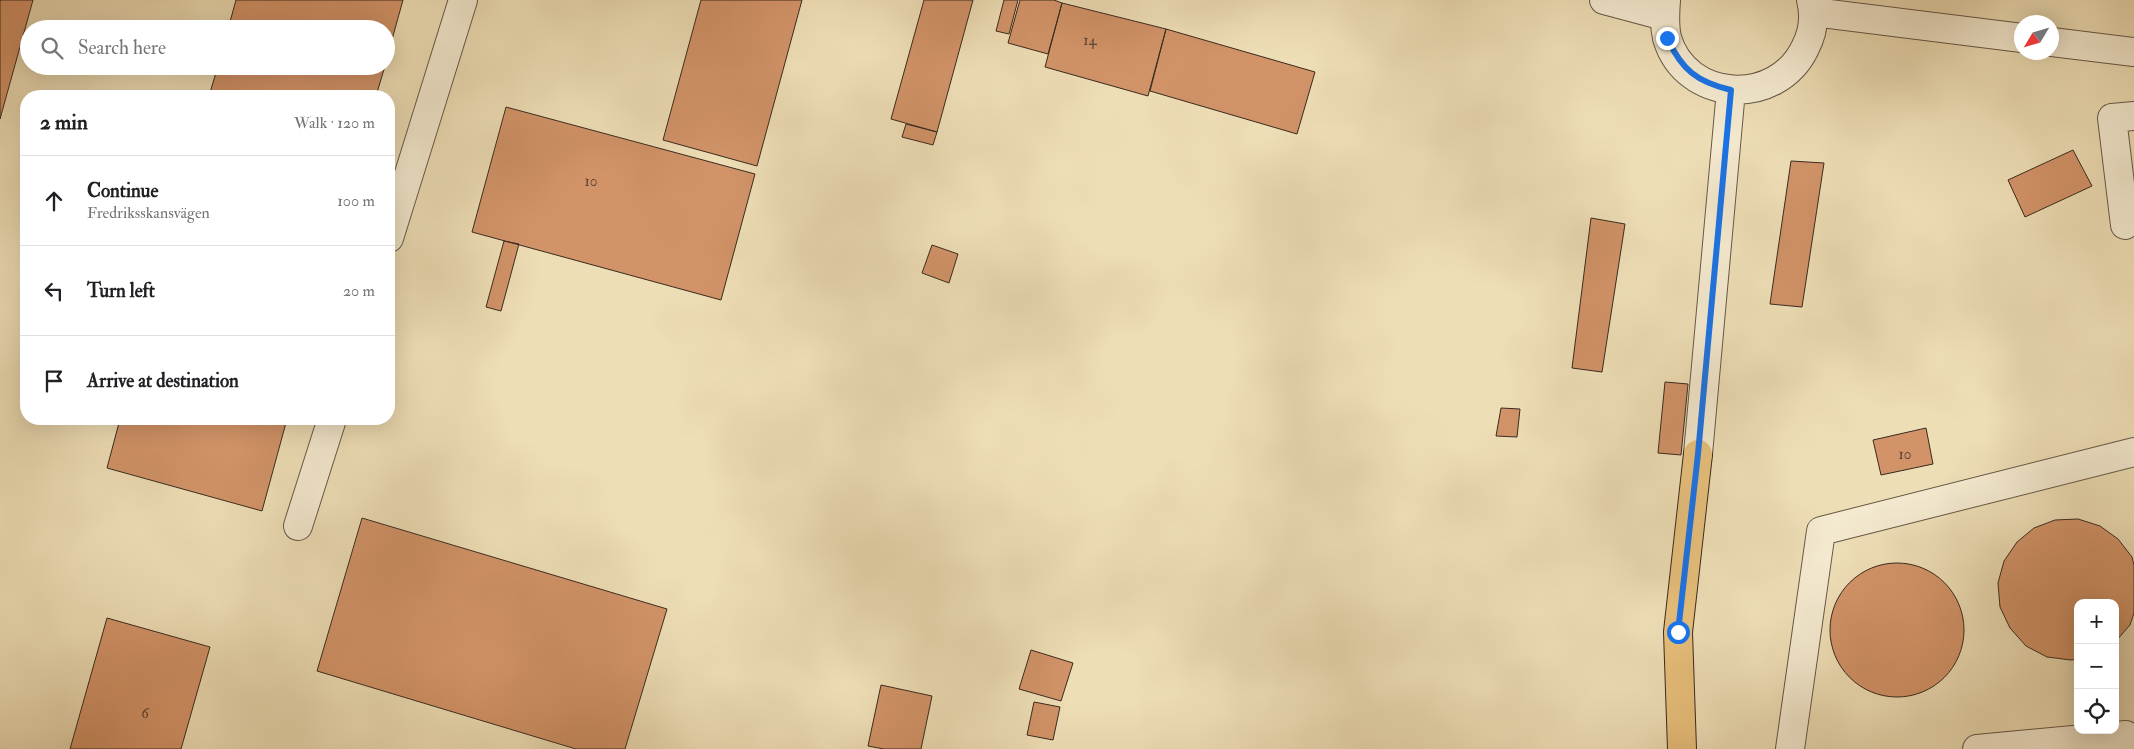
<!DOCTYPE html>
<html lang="en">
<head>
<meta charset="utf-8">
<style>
  body { margin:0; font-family:"IM FELL Double Pica",serif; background:#f2f2f2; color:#202124 }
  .controls { position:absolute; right:15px; bottom:15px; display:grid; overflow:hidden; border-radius:10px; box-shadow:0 5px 20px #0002 }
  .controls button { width:45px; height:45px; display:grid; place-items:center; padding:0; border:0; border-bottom:1px solid #e0e0e0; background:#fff; color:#202124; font:25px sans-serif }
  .compass { position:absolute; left:2014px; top:15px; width:45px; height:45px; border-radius:50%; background:#fff; box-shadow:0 5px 20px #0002; rotate:232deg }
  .stop { position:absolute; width:15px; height:15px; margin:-11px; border:4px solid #1a73e8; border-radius:50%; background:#fff }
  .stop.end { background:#1a73e8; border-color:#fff; box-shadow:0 1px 5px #0008 }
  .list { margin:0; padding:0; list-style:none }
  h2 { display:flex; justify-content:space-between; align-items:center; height:65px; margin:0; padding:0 20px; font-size:21px }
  h2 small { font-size:16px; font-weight:400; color:#757577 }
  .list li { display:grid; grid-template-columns:32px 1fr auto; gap:15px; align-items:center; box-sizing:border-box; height:90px; padding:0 20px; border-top:1px solid #e0e0e0 }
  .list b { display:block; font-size:19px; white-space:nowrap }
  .list p { margin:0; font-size:16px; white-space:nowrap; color:#757577 }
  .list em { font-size:16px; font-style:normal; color:#757577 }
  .icon { flex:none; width:28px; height:28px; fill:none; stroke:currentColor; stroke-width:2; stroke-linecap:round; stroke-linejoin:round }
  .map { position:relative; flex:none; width:2134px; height:749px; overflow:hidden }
  .search { position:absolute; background:#fff; box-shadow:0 5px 20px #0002; left:20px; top:20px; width:375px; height:55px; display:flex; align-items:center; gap:12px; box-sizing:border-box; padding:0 18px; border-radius:28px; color:#757577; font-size:19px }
  .panel { position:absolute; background:#fff; box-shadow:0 5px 20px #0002; left:20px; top:90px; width:375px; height:335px; border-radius:20px }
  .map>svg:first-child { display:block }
  .building { fill:#d29368; stroke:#382a20 }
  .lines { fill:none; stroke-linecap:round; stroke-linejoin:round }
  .minor-casing { stroke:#665746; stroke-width:30 }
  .major-casing { stroke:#382a20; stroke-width:30 }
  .minor { stroke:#f4ead0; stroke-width:28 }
  .major { stroke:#e7bf7b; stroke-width:28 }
  .route { stroke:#1a73e8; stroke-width:6 }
  .labels { text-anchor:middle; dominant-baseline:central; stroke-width:5; stroke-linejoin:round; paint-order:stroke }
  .number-label { font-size:15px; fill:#5e4432 }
</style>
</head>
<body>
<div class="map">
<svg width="2134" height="749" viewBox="0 0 2134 749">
  <rect width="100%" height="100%" fill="#eedeb6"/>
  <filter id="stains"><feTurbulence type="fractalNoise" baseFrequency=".004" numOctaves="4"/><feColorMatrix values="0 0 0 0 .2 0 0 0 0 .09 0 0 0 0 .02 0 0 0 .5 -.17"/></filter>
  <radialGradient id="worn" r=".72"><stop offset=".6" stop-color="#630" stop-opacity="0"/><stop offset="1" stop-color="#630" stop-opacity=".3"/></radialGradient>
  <path class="building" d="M 0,0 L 33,0 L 0,119 Z
    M 236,0 L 403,0 L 386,61 L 386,29 L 228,29 Z
    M 701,0 L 802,0 L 757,166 L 663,140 Z
    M 924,0 L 973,0 L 937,132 L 891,119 Z
    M 1004,0 L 1018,0 L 1009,34 L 996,31 Z
    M 1020,0 L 1054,0 L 1062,3 L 1048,54 L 1008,43 Z
    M 1062,3 L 1166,29 L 1148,96 L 1045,67 Z
    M 1166,29 L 1315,72 L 1297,134 L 1150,91 Z
    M 218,66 L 385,66 L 376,96 L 209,96 Z
    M 506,107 L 755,174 L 721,300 L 472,232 Z
    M 906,124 L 937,132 L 933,145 L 902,137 Z
    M 2073,150 L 2092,186 L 2025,217 L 2008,180 Z
    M 1791,161 L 1824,163 L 1802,307 L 1770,304 Z
    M 1591,218 L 1625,224 L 1602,372 L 1572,368 Z
    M 504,241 L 519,244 L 501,311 L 486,307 Z
    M 932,245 L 958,254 L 949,283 L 922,273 Z
    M 1665,382 L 1688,384 L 1681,455 L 1658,453 Z
    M 1501,408 L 1520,409 L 1517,437 L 1496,436 Z
    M 120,419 L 287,419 L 262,511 L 107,468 Z
    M 1926,428 L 1933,464 L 1881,475 L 1873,440 Z
    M 362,518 L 667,609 L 625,749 L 576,749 L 317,671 Z
    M 2078,519 L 2100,526 L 2118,539 L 2132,557 L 2134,565 L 2134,613 L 2130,625 L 2115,642 L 2115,603 L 2078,603 L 2078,659 L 2071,660 L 2047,657 L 2026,646 L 2010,628 L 2000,607 L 1998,583 L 2004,561 L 2017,542 L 2034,528 L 2055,520 Z
    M1830 630a67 67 0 1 1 134 0a67 67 0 1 1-134 0Z
    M 107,618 L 210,647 L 181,749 L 70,749 Z
    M 1031,650 L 1073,663 L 1061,701 L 1019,689 Z
    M 881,685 L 932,696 L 921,749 L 884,749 L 868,746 Z
    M 1034,702 L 1060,707 L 1053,740 L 1027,735 Z"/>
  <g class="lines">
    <defs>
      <path id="minor" d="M 1604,0 L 1664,16
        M 1666,0 C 1665,13 1664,25 1667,38 C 1686,103 1777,107 1805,48 C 1813,33 1815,16 1811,0
        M 1814,12 L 2022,38
        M 2052,42 L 2134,52
        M 2125,225 L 2112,118 L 2134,116
        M 389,238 L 463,0
        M 1698,454 L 1731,90
        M 298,526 L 332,419
        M 1790,749 L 1821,531 L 2134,452
        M 1977,749 L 2126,735 L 2131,749"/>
      <path id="major" d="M 1682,749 L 1678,632 L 1698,454"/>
    </defs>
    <use href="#minor" class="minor-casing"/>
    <use href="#major" class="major-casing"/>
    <use href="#minor" class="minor"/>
    <use href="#major" class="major"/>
  </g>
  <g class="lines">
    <path class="route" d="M 1667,38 C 1682,70 1697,82 1731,90 L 1698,454 L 1678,632"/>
  </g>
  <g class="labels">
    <g class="number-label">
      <text x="1090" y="40">14</text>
      <text x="591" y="181">10</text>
      <text x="1905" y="454">10</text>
      <text x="145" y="713">6</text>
    </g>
  </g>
  <rect width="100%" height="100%" filter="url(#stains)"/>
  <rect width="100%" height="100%" fill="url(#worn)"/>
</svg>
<div class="controls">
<button>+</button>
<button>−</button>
<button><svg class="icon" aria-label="locate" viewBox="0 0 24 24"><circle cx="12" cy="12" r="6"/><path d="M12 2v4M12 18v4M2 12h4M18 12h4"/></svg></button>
</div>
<svg class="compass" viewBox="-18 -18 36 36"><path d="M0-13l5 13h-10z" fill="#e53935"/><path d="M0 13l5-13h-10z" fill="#757577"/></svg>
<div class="stop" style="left:1678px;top:632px"></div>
<div class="stop end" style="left:1667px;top:38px"></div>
<div class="search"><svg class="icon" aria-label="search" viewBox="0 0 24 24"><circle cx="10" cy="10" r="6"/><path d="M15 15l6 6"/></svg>Search here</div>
<section class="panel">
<h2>2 min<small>Walk · 120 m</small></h2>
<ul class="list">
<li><svg class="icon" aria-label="ahead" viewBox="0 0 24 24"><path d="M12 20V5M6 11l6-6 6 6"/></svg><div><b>Continue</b><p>Fredriksskansvägen</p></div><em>100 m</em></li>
<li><svg class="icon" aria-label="left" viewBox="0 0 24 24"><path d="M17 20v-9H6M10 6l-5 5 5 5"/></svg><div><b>Turn left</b></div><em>20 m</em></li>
<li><svg class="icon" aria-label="arrive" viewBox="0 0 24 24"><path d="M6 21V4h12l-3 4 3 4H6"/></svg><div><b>Arrive at destination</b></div></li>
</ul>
</section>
</div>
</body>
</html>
